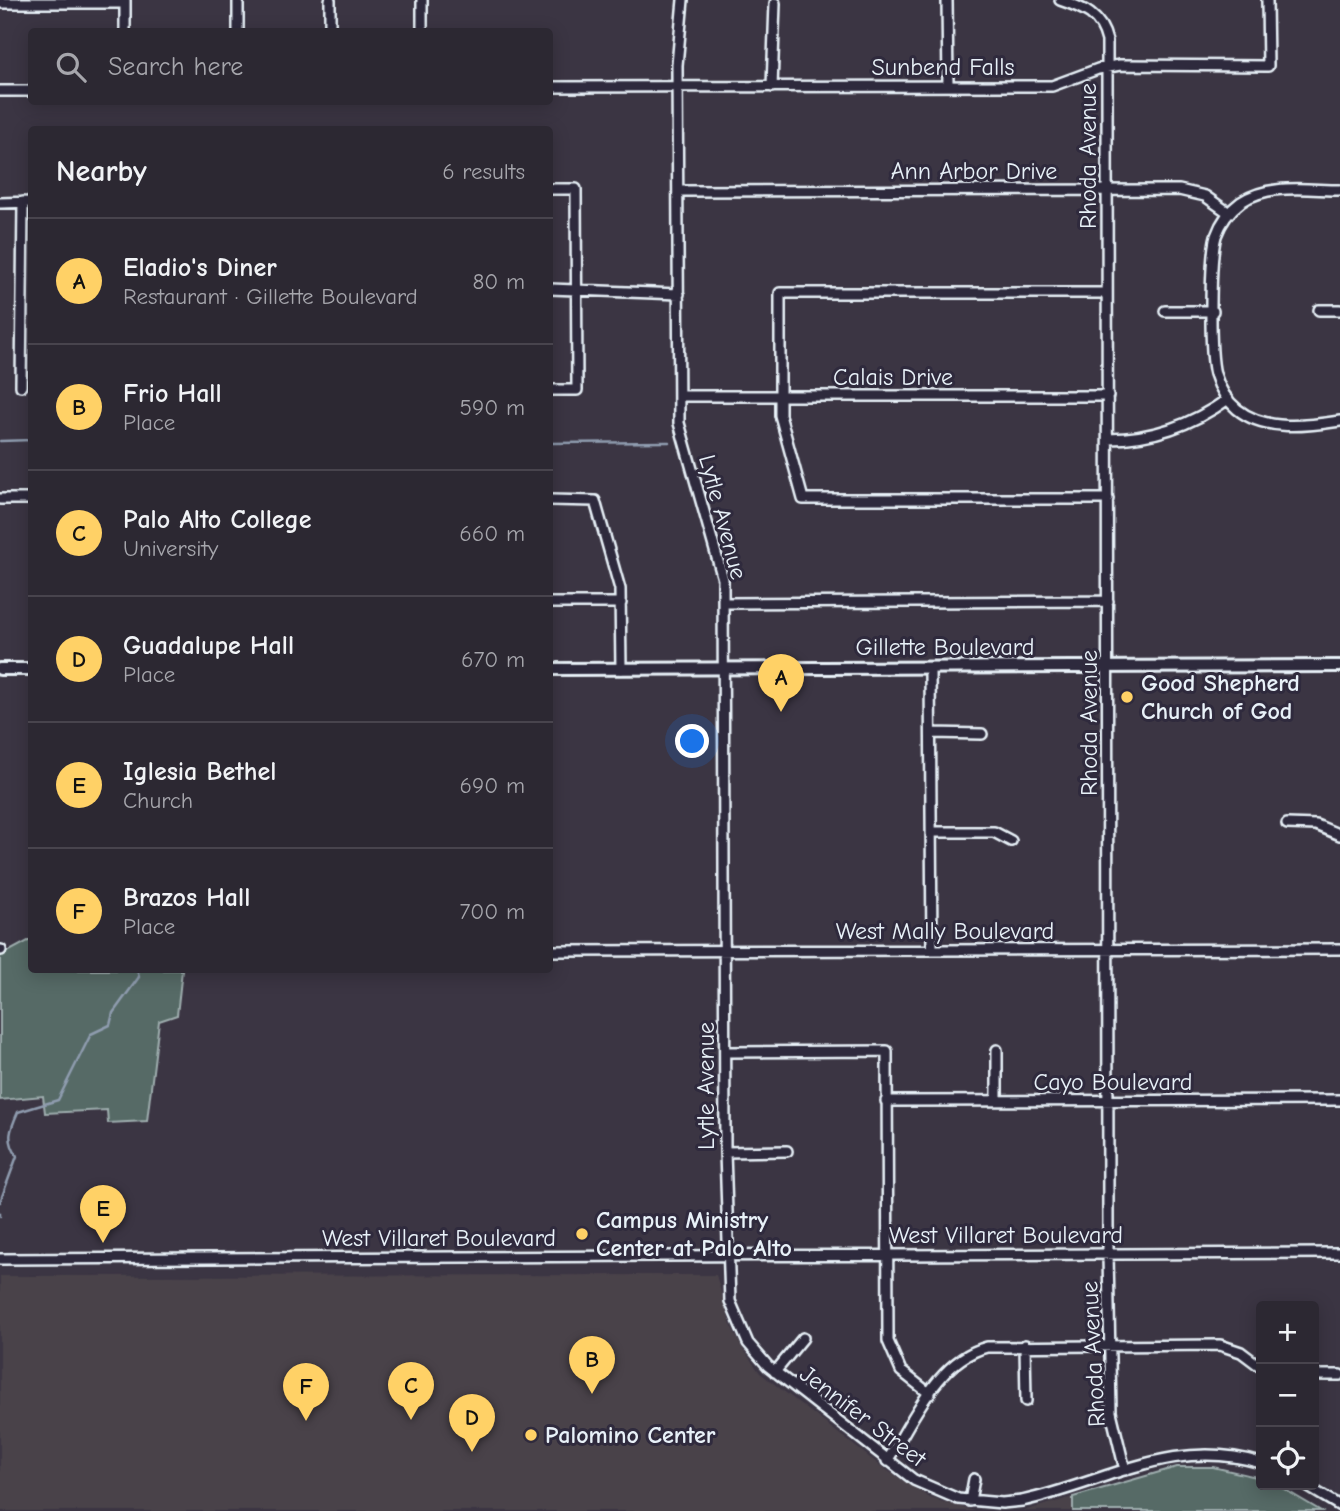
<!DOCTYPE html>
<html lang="en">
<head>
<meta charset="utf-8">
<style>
  body { margin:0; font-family:"Comic Neue",sans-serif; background:#34303a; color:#f1f3f6 }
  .controls { position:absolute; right:21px; bottom:21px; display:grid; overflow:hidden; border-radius:7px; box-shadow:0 4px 18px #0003 }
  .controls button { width:63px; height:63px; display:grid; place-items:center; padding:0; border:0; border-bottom:2px solid #48444d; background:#2c2832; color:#f1f3f6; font:35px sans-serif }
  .you { position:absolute; left:693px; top:742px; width:24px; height:24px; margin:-18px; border:5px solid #fff; border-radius:50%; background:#1a73e8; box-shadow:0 0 0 10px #1a73e833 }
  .badge { display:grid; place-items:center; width:46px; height:46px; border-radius:50%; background:#ffd166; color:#111; font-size:23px; font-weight:700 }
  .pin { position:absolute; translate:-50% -58px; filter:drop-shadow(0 2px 4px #0008) }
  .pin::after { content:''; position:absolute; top:37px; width:24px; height:21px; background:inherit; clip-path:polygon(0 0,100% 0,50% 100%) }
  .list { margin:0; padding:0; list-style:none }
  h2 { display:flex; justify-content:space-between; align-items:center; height:91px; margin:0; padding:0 28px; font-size:30px }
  h2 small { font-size:23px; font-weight:400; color:#a6a6ac }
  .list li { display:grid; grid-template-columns:46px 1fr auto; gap:21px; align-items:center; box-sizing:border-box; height:126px; padding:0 28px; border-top:2px solid #48444d }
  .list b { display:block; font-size:26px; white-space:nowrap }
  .list p { margin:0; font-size:23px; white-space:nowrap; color:#a6a6ac }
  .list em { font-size:23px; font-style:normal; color:#a6a6ac }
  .icon { flex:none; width:38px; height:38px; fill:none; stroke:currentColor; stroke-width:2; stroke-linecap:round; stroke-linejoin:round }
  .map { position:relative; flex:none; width:1340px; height:1511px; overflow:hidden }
  .search { position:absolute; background:#2c2832; box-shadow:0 4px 18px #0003; left:28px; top:28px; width:525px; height:77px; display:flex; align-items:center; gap:18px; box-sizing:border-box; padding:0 24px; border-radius:7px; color:#a6a6ac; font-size:26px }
  .panel { position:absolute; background:#2c2832; box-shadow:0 4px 18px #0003; left:28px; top:126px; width:525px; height:847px; border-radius:7px }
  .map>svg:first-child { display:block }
  .built { fill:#4a424a }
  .green { fill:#566b66; stroke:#9faeaf; stroke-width:2 }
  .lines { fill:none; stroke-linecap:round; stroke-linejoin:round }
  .stream { stroke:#8f9caf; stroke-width:2.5 }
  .minor-casing { stroke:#e8f1f8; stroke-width:14 }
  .major-casing { stroke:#e8f1f8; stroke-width:16 }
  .minor { stroke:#2f2a3d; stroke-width:9 }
  .major { stroke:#2f2a3d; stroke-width:10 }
  .poi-dot { fill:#ffd166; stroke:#2f2a3d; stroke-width:2.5 }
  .labels { text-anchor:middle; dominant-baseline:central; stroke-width:6; stroke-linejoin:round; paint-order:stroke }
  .street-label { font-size:24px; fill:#e8f1f8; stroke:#2f2a3d }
  .poi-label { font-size:24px; font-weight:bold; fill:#e8f1f8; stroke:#2f2a3d; text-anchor:start }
</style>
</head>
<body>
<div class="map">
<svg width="1340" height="1511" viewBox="0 0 1340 1511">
  <rect width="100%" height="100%" fill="#3b3543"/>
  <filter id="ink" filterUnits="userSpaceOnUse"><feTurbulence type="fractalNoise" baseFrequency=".0143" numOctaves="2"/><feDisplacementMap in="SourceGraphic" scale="14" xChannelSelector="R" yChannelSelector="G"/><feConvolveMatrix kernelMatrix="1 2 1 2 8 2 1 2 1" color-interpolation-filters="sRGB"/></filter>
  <g filter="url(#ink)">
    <path class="built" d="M 716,1275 L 730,1323 L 741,1346 L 760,1373 L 882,1467 L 930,1498 L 975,1511 L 0,1511 L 0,1276 Z
      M 1073,1497 L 1073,1511 L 1023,1511 Z"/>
    <path class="green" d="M 28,941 L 31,941 L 32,970 L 182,970 L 177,1015 L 159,1021 L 147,1121 L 108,1123 L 107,1110 L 45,1113 L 43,1096 L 0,1100 L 0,956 Z
      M 1177,1467 L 1213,1467 L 1261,1478 L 1261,1485 L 1277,1485 L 1321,1511 L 1073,1511 L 1073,1497 Z"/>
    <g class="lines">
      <path class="stream" d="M 0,441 L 32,440
        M 550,443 L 669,442
        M 0,1202 L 17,1156 C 6,1139 10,1130 18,1112 L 58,1100 L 91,1034 L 110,1025 L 113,1013 L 139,977 L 137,970
        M 0,1213 L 0,1216"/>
      <defs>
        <path id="minor" d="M 125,0 L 125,32
          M 238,0 L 238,32
          M 330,0 L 330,32
          M 422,0 L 422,32
          M 683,0 L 677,65 L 679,423 L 723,579 L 725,1152 L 730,1301 L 748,1343 L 768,1366 L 914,1480 L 958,1499 L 1002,1503 L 1022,1501 C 1106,1483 1173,1436 1261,1463
          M 947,0 L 948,86
          M 1060,0 C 1084,8 1101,15 1107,41 L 1108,1254 L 1111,1412 L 1125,1470
          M 0,3 L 125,3
          M 550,87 L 1052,86 L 1098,69 L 1120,65 L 1268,66 L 1267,0
          M 772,87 L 775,3
          M 0,91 L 32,91
          M 550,189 L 576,189 L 577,390 L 550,390
          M 1340,190 C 1308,190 1269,183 1241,202 C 1230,210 1221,222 1216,236 C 1210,257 1209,351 1215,374 C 1219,387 1226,400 1237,409 C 1265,432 1307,426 1340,421
          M 679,191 L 1179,190 L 1205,196 L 1229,213
          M 0,203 L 32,202
          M 550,289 L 679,294
          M 1107,293 L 780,293 L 780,415 L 803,499 L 1108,499
          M 1319,310 L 1340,310
          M 1165,311 L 1213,311
          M 21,386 L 23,202
          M 679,396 L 1108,396
          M 1108,439 C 1152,439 1192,425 1228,399
          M 0,499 L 32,499
          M 550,500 L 595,501 L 620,589 L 621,669
          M 550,603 L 621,603
          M 724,603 L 1108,601
          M 930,669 L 932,950
          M 932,733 L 982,734
          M 1287,824 L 1316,825 L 1340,835
          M 931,832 L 994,832 L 1011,841
          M 0,950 L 1,950
          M 550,951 L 1340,949
          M 726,1052 L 887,1051 L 888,1341 L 901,1371 L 930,1394
          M 886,1101 L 1340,1100
          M 997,1101 L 997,1050
          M 725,1152 L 787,1151
          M 0,1259 L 1340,1253
          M 1025,1345 L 1026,1401
          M 775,1372 L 803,1338
          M 1314,1375 L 1340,1375
          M 887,1461 C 913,1421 937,1360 987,1347 L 1220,1345 L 1241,1352 L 1261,1367
          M 1305,1485 L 1340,1506
          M 970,1501 L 974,1479"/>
        <path id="major" d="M 0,669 L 32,669
          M 550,669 L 1340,666"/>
      </defs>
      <use href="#minor" class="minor-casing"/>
      <use href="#major" class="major-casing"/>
      <use href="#minor" class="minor"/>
      <use href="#major" class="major"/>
    </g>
  </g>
  <g class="poi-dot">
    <circle cx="1127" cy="697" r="7"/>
    <circle cx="582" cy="1234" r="7"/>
    <circle cx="531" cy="1435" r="7"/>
  </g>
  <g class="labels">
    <g class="street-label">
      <text x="943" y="67">Sunbend Falls</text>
      <text transform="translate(1088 156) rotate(-90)">Rhoda Avenue</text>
      <text x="974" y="171">Ann Arbor Drive</text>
      <text x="893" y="377">Calais Drive</text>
      <text transform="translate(723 517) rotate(75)">Lytle Avenue</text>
      <text x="945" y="647">Gillette Boulevard</text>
      <text transform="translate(1089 723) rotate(-90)">Rhoda Avenue</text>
      <text x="945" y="931">West Mally Boulevard</text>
      <text x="1113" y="1082">Cayo Boulevard</text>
      <text transform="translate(706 1086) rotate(-90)">Lytle Avenue</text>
      <text x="1006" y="1235">West Villaret Boulevard</text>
      <text x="439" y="1238">West Villaret Boulevard</text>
      <text transform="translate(1093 1354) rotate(-93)">Rhoda Avenue</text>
      <text transform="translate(863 1416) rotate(37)">Jennifer Street</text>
    </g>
    <g class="poi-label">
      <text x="1141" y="683">Good Shepherd<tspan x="1141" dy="28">Church of God</tspan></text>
      <text x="596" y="1220">Campus Ministry<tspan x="596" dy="28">Center at Palo Alto</tspan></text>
      <text x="545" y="1435">Palomino Center</text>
    </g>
  </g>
</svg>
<div class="controls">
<button>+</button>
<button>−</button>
<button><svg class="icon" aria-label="locate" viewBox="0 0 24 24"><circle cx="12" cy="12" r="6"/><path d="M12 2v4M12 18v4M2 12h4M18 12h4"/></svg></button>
</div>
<div class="you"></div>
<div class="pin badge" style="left:781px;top:712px">A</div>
<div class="pin badge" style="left:592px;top:1394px">B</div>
<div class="pin badge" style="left:411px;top:1420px">C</div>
<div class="pin badge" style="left:472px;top:1452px">D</div>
<div class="pin badge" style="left:103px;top:1243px">E</div>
<div class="pin badge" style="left:306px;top:1421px">F</div>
<div class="search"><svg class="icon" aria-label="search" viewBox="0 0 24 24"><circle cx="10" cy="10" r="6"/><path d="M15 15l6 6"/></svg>Search here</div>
<section class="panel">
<h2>Nearby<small>6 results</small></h2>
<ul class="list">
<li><span class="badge">A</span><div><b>Eladio's Diner</b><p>Restaurant · Gillette Boulevard</p></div><em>80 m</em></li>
<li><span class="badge">B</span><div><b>Frio Hall</b><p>Place</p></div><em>590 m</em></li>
<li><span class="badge">C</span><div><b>Palo Alto College</b><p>University</p></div><em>660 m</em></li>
<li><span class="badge">D</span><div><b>Guadalupe Hall</b><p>Place</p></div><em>670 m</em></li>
<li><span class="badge">E</span><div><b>Iglesia Bethel</b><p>Church</p></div><em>690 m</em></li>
<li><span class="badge">F</span><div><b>Brazos Hall</b><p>Place</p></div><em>700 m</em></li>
</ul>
</section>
</div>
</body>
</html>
